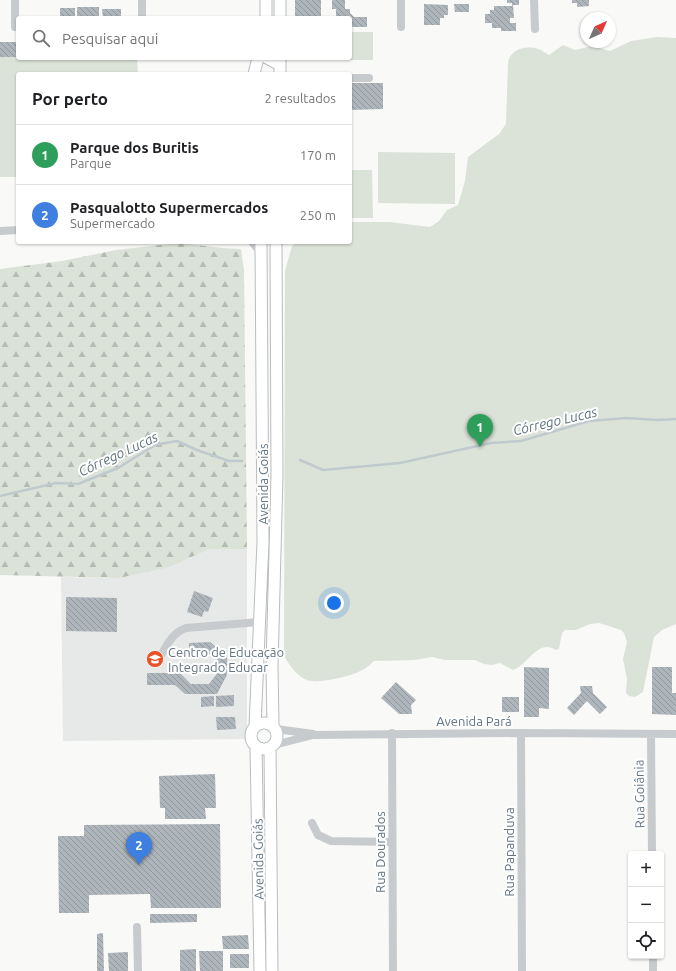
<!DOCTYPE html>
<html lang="pt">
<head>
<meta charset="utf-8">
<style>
  body { margin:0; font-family:Ubuntu,sans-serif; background:#f2f2f2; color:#202124 }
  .controls { position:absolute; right:12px; bottom:12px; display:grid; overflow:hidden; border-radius:4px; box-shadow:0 1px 3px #0004 }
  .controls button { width:36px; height:36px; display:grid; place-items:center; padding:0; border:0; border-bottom:1px solid #e0e0e0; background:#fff; color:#202124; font:20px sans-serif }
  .compass { position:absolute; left:580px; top:12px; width:36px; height:36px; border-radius:50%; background:#fff; box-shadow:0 1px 3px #0004; rotate:45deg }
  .you { position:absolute; left:334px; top:603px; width:14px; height:14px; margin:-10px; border:3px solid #fff; border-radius:50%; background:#1a73e8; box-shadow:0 0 0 6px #1a73e833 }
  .badge { display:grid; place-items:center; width:26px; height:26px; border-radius:50%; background:#0f766e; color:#fff; font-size:13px; font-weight:700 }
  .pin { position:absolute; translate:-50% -33px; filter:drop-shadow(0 1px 2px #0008) }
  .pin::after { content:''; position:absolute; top:21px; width:14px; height:12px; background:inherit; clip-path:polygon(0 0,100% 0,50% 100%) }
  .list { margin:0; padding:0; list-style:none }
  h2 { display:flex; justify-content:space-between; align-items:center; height:52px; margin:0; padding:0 16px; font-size:17px }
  h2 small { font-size:13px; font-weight:400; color:#757577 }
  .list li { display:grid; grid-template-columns:26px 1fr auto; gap:12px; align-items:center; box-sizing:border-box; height:60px; padding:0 16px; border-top:1px solid #e0e0e0 }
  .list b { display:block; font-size:15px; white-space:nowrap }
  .list p { margin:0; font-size:13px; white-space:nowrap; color:#757577 }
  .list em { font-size:13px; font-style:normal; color:#757577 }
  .icon { flex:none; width:22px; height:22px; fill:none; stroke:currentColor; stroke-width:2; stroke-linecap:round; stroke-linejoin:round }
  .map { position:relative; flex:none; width:676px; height:971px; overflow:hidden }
  .search { position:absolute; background:#fff; box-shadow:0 1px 3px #0004; left:16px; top:16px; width:336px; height:44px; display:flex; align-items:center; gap:10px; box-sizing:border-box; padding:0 14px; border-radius:4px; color:#757577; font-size:15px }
  .panel { position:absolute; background:#fff; box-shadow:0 1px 3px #0004; left:16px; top:72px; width:336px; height:172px; border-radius:4px }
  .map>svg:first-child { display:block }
  .built { fill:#e7e8e8 }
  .forest { fill:url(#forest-firs) }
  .park { fill:#dbe2d8 }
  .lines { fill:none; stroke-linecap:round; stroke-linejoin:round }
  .stream { stroke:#bfcace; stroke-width:2.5 }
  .building { fill:url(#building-back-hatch) }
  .major-casing { stroke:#b8bdc0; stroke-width:13 }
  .minor { stroke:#c7cbce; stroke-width:8 }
  .major { stroke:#fff; stroke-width:11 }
  .labels { text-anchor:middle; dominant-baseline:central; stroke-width:4; stroke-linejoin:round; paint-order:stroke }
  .street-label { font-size:13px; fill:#647683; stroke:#fff }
  .poi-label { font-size:13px; fill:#647683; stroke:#fff; text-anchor:start }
  .water-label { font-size:14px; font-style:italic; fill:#5e757c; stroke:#fff }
</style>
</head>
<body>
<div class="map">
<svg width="676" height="971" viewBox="0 0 676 971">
  <defs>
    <pattern id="forest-firs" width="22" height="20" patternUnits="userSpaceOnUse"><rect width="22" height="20" fill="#dbe2d8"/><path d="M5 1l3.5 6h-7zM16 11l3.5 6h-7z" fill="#b5bcb5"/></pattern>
    <pattern id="building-back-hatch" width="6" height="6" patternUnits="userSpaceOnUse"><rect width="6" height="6" fill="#aeb6bc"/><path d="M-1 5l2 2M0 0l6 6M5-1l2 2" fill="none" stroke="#91999e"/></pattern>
  </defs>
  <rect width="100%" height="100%" fill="#f9f9f7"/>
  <path class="built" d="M 209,549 L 247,549 L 247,739 L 63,741 L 61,577 L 119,578 Z"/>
  <path class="forest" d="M 178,243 L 223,248 L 241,249 L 244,271 L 247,549 L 209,549 L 169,567 L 119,578 L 0,575 L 0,269 L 62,261 L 116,250 Z"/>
  <path class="park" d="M 350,32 L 373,32 L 373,60 L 319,60 L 319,58 L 350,58 Z
    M 657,37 L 676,38 L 676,624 L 662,630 L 654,637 L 643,692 L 635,697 L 629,696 L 626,693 L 627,679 L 623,659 L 627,642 L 624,633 L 621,630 L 599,623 L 590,624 L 576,630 L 565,630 L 562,633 L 559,649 L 556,650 C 538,638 528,665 513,670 L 500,663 L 492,665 L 484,664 L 475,660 L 445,660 L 432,657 L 414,660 L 374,661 C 369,666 364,670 356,673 C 347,677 316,684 307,680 C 297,676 288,664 284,655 L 285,271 L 292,246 C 297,240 339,242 350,242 L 350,222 L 389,222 L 430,227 L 439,221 L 447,210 L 458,205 L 465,181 L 468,157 L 499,134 L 506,124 L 508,63 C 510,49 526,45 538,49 C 542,50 545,53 549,55 L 563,45 L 575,50 L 593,46 L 610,51 L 631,41 Z
    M 0,43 L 18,43 L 18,58 L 137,58 L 138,74 L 18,74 L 18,177 L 0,177 Z
    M 378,152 L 455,153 L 455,204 L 378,203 Z
    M 350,170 L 372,170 L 373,218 L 350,218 Z"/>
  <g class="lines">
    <path class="stream" d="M 300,460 L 323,470 L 400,463 L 491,443 L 521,441 L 589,421 L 626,418 L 658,420 L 676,419
      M 0,496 L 56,483 L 78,484 L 118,468 L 155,445 L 177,441 L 197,450 L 229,461 L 242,461"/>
  </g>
  <path class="building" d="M 295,0 L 321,0 L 321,18 L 295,18 Z
    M 332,0 L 345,0 L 345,9 L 350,9 L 350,13 L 354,17 L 367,17 L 367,27 L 350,27 L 350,18 L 336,18 L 336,9 L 332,9 Z
    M 507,0 L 519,0 L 519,5 L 513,5 L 514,18 L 510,18 L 510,23 L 516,23 L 516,31 L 501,31 L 501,28 L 492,28 L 492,23 L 485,23 L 485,14 L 490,14 L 490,10 L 494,10 L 494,6 L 512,6 L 512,3 L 507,3 Z
    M 572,0 L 589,0 L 589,6 L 577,7 L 577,3 L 572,3 Z
    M 424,4 L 448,5 L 448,15 L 444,15 L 444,18 L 440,18 L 440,25 L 424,25 Z
    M 454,4 L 469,4 L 469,12 L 455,12 Z
    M 77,7 L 99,7 L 99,18 L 77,16 Z
    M 60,8 L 75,8 L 75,18 L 60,18 Z
    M 102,9 L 121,9 L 121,18 L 103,18 Z
    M 0,42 L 18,42 L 18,57 L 0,57 Z
    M 350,83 L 383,83 L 383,109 L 350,110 Z
    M 194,591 L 213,598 L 208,612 L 204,611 L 202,617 L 187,612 Z
    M 66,597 L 117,598 L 117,632 L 66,631 Z
    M 210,642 L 227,657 L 227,675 L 217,694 L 185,694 L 175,685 L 147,685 L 147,673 L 180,673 L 191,684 L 209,684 L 216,675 L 217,660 L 207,652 L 189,652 L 189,643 Z
    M 524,667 L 549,668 L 549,709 L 539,708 L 539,717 L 524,717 Z
    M 652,667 L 672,667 L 672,693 L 676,693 L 676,715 L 652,714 Z
    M 396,682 L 416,700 L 411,705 L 412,714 L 399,714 L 381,698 Z
    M 580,686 L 592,686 L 593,693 L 607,707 L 600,714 L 587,701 L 574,715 L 567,708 L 581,693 Z
    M 234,695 L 234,706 L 216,707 L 216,696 Z
    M 214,696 L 214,706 L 201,707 L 201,697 Z
    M 502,697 L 519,697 L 519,712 L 502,712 Z
    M 216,717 L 235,717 L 236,729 L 217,730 Z
    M 215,774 L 216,808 L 205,808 L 206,819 L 165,819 L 165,808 L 160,808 L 159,776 Z
    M 220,824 L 221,908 L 151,908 L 150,894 L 89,895 L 89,913 L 59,913 L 58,836 L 84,836 L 84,825 Z
    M 150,914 L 197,914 L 197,922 L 150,923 Z
    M 103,933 L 104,971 L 97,971 L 97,934 Z
    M 248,935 L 249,949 L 223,949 L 222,936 Z
    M 196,949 L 196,971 L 180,971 L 180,950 Z
    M 199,951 L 223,951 L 223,971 L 200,971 Z
    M 128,952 L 128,971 L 109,971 L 108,953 Z
    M 230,954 L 249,954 L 249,968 L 230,968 Z"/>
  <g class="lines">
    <defs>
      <path id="major" d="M 266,0 L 266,18
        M 280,0 L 280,18
        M 267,58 L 280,65
        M 280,58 L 280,74
        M 254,74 L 258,58
        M251 736a13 13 0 1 1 26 0a13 13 0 1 1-26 0Z
        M 273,725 L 272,666 L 277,475 L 276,242
        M 255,726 L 263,542 L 261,242
        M 256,747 L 260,971
        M 270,748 L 272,971"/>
    </defs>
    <use href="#major" class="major-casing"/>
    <path class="minor" d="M 142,0 L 142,18
      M 534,0 L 535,29
      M 15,27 L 15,0
      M 401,27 L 401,0
      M 350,78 L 369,78
      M 0,231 L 18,230
      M 252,242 L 262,254
      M 160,657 C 167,645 172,633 186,628 L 260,622
      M 276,729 L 313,734
      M 392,733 L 393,971
      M 521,733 L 522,971
      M 651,734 L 652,854
      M 274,745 L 313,735 L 521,733 L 676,734
      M 312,823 L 318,835 L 331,841 L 392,842
      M 137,927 L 138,971
      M 653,956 L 653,971"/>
    <use href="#major" class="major"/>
  </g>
  <defs>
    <symbol id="school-disc" viewBox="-11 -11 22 22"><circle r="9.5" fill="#e85229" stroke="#fff"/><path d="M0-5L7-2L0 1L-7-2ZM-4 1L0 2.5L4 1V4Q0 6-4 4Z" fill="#fff"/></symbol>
  </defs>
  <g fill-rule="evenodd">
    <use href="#school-disc" x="145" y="649" width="20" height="20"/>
  </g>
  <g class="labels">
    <g class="street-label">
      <text transform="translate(263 484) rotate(-90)">Avenida Goiás</text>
      <text x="474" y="721">Avenida Pará</text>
      <text transform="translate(639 794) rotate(-91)">Rua Goiânia</text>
      <text transform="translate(380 852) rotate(-90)">Rua Dourados</text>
      <text transform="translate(509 852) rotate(-90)">Rua Papanduva</text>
      <text transform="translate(258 859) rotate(-91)">Avenida Goiás</text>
    </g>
    <g class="poi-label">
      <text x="168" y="652">Centro de Educação<tspan x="168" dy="15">Integrado Educar</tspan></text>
    </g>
    <g class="water-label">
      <text transform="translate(555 421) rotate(-13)">Córrego Lucas</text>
      <text transform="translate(118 454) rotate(-25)">Córrego Lucas</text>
    </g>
  </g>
</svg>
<div class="controls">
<button>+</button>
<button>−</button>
<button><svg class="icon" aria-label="locate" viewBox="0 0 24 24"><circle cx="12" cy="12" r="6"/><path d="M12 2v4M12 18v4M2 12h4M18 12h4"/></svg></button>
</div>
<svg class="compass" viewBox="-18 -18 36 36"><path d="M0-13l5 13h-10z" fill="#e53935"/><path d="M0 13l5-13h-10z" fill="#757577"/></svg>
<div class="you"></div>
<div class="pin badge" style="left:480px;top:447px;background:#2e9e5b">1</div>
<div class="pin badge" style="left:139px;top:865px;background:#3f7fe0">2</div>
<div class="search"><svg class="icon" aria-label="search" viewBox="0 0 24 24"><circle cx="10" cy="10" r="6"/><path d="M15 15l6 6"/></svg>Pesquisar aqui</div>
<section class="panel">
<h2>Por perto<small>2 resultados</small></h2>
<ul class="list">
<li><span class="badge" style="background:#2e9e5b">1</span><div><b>Parque dos Buritis</b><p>Parque</p></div><em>170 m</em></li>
<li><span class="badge" style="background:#3f7fe0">2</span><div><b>Pasqualotto Supermercados</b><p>Supermercado</p></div><em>250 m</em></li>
</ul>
</section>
</div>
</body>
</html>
